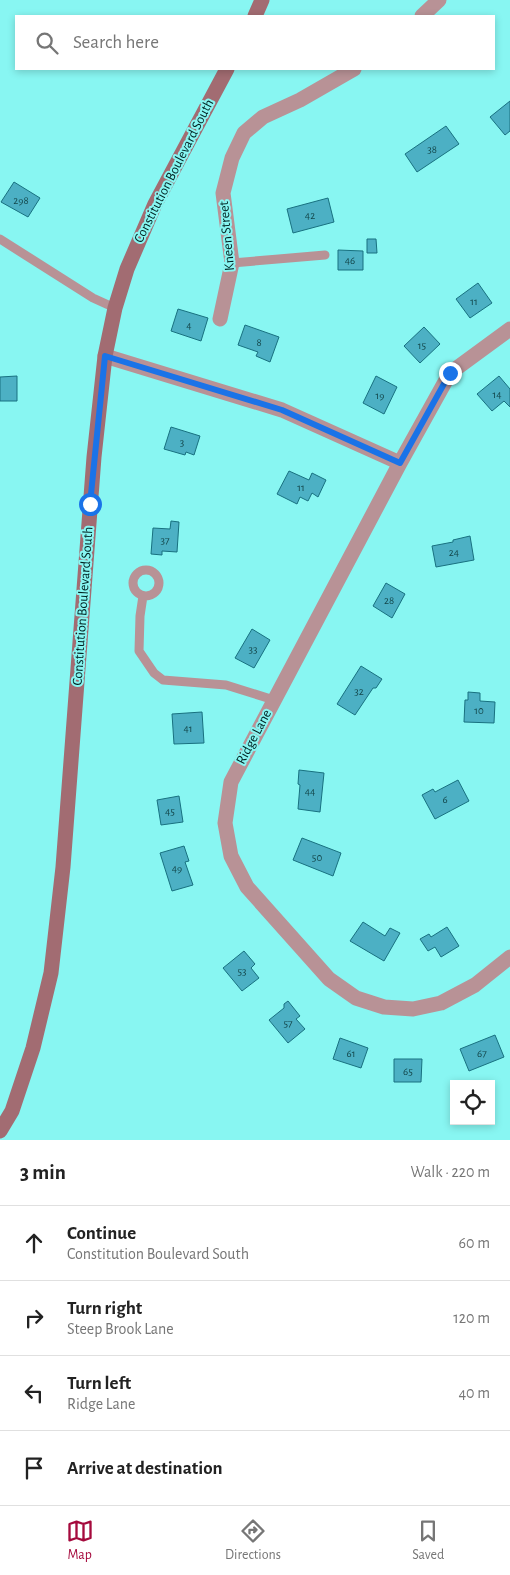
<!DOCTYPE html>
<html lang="en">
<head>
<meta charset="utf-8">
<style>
  body { margin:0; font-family:"Alegreya Sans",sans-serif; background:#f6f6f6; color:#222 }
  .controls { position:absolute; right:15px; bottom:15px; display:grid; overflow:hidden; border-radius:0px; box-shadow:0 2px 8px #0003 }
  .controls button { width:45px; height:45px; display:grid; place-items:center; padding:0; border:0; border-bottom:1px solid #e0e0e0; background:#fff; color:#222; font:25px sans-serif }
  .stop { position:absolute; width:15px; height:15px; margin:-11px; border:4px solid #1a73e8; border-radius:50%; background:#fff }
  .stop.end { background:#1a73e8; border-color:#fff; box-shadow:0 1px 5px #0008 }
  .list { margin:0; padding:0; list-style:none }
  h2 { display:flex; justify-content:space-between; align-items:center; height:65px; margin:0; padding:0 20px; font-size:21px }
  h2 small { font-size:16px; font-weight:400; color:#767676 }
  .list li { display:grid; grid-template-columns:32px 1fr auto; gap:15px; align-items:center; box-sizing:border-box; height:75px; padding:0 20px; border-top:1px solid #e0e0e0 }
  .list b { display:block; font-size:19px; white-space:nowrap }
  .list p { margin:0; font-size:16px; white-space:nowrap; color:#767676 }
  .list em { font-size:16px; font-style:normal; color:#767676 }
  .icon { flex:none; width:28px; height:28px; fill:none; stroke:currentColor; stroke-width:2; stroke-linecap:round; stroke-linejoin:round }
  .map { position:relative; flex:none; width:510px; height:1140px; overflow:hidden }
  .search { position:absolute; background:#fff; box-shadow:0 2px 8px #0003; left:15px; right:15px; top:15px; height:55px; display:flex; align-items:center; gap:12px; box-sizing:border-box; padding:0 18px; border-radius:0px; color:#767676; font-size:19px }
  .sheet { height:365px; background:#fff }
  nav { display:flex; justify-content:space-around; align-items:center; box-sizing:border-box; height:70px; border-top:1px solid #e0e0e0; background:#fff; font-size:14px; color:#767676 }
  nav a { display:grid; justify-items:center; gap:2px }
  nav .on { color:#a50a3d }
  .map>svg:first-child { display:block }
  .building { fill:#4cb0c4; stroke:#187180 }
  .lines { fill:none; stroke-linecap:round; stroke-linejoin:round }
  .lane { stroke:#b89296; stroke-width:9 }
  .street { stroke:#b89296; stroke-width:15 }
  .secondary { stroke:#a26c72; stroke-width:15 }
  .route { stroke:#1a73e8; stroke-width:6 }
  .labels { text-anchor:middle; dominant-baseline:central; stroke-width:4; stroke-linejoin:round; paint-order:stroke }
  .number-label { font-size:11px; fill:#13464a }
  .street-label { font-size:14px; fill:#002322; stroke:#88f6f2 }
</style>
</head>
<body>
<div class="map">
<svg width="510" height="1140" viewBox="0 0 510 1140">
  <rect width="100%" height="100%" fill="#88f6f2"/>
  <path class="building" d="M 510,101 L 510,131 L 505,135 L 490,117 Z
    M 446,126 L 459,144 L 417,172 L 405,154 Z
    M 14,182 L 40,198 L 28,217 L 1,202 Z
    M 328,198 L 334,222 L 293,233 L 287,209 Z
    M 367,239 L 376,239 L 377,253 L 367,253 Z
    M 338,250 L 363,251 L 363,270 L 338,270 Z
    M 478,283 L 492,303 L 470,318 L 456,299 Z
    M 178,309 L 208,318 L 201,341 L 171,331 Z
    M 245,325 L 279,337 L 270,362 L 256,356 L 258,352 L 238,345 Z
    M 424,327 L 440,344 L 420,363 L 404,346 Z
    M 17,376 L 17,401 L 0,401 L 0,377 Z
    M 376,376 L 397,387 L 384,414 L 363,403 Z
    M 499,376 L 510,389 L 510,407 L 504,401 L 492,411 L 477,394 Z
    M 171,427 L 200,436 L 194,455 L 186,452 L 185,455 L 164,449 Z
    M 289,471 L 309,480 L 312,473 L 326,480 L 318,497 L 312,493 L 308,501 L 300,497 L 297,504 L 277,494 Z
    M 171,521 L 179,522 L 177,552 L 162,551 L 162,555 L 151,554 L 153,528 L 170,529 Z
    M 470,536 L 474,560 L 436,567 L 432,546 L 453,542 L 453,540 Z
    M 386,583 L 405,594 L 392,618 L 373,606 Z
    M 252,629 L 270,640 L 254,668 L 235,658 Z
    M 361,666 L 382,679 L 376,688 L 373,688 L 355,715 L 337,704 Z
    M 468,692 L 480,693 L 480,701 L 495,702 L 494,723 L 464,722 L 465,700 L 468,700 Z
    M 202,712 L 204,743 L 174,744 L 172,714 Z
    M 299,770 L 324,773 L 320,812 L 298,809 L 300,785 L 298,784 Z
    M 458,780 L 469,801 L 435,819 L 422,795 L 433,789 L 435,792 Z
    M 179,796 L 183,822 L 161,825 L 157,800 Z
    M 302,838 L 341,853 L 333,876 L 293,860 Z
    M 184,846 L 189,861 L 185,862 L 193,885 L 172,891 L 160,853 Z
    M 363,922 L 385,936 L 390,928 L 400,933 L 384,961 L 350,941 Z
    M 447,927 L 459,946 L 441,957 L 435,947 L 428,951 L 420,939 L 429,934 L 431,937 Z
    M 244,951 L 255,964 L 251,968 L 259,978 L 242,991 L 223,968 Z
    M 288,1001 L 300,1016 L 296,1019 L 305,1029 L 288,1043 L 269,1020 L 284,1008 L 284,1004 Z
    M 495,1035 L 504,1057 L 469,1071 L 460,1049 Z
    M 340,1038 L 368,1048 L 361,1068 L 333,1059 Z
    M 394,1059 L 422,1059 L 421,1082 L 394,1082 Z"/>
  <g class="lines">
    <path class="lane" d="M 0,239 L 93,298 L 115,308
      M 232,263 L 325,255
      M133 583a13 13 0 1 1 26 0a13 13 0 1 1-26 0Z
      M 143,596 L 140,616 L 139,651 L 154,673 L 163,680 L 226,685 L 274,700"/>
    <path class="street" d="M 422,16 L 439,0
      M 220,319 L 232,263 L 223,193 L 232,158 L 244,133 L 263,117 L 300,100 L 354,69
      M 510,329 L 450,373 L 400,463 L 231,782 L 225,823 L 231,856 L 247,887 L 329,979 L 356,998 L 384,1007 L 413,1009 L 441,1003 L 475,985 L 510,957
      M 105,356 L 282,410 L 400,463"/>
    <path class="secondary" d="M 255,16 L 262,0
      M 0,1131 L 12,1111 L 33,1048 L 51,973 L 63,867 L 94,457 L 105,356 L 115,308 L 127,269 L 155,204 L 227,69"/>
  </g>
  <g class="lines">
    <path class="route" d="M 90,504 L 105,356 L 282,410 L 400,463 L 450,373"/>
  </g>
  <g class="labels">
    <g class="number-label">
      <text x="432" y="149">38</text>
      <text x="21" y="200">298</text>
      <text x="310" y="215">42</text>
      <text x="350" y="260">46</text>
      <text x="474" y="301">11</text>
      <text x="189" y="325">4</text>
      <text x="259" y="342">8</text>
      <text x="422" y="345">15</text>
      <text x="497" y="394">14</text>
      <text x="380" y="395">19</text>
      <text x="182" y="442">3</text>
      <text x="301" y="487">11</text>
      <text x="165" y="540">37</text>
      <text x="454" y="552">24</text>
      <text x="389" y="600">28</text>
      <text x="253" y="649">33</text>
      <text x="359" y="691">32</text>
      <text x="479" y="710">10</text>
      <text x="188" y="728">41</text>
      <text x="310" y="791">44</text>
      <text x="445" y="799">6</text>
      <text x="170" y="811">45</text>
      <text x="317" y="857">50</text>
      <text x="177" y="868">49</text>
      <text x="242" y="971">53</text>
      <text x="288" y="1023">57</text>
      <text x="351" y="1053">61</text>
      <text x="482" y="1053">67</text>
      <text x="408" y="1071">65</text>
    </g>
    <g class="street-label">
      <text transform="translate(174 171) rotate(-63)">Constitution Boulevard South</text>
      <text transform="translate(227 236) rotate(-95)">Kneen Street</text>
      <text transform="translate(83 606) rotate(-86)">Constitution Boulevard South</text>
      <text transform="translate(254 737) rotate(-62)">Ridge Lane</text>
    </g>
  </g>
</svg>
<div class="controls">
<button><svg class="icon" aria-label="locate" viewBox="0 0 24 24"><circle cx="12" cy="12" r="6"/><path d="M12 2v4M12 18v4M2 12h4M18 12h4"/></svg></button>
</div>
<div class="stop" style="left:90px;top:504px"></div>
<div class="stop end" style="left:450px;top:373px"></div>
<div class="search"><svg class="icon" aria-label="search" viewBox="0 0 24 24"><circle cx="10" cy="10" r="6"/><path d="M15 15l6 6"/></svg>Search here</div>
</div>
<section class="sheet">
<h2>3 min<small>Walk · 220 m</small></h2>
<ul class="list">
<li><svg class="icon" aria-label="ahead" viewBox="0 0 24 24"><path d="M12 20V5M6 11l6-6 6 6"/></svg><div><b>Continue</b><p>Constitution Boulevard South</p></div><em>60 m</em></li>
<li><svg class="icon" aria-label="right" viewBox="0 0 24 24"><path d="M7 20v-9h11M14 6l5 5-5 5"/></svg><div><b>Turn right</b><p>Steep Brook Lane</p></div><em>120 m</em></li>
<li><svg class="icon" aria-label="left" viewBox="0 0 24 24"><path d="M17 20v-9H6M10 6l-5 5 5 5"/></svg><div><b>Turn left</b><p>Ridge Lane</p></div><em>40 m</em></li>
<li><svg class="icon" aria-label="arrive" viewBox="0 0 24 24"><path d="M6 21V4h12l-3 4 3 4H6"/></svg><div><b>Arrive at destination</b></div></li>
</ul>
</section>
<nav>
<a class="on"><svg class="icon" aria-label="map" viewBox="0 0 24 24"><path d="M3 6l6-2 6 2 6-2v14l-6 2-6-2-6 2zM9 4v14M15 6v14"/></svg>Map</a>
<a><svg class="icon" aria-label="directions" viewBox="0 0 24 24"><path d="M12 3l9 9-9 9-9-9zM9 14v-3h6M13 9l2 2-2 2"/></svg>Directions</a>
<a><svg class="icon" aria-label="saved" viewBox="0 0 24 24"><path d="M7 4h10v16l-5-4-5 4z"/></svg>Saved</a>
</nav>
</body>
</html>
